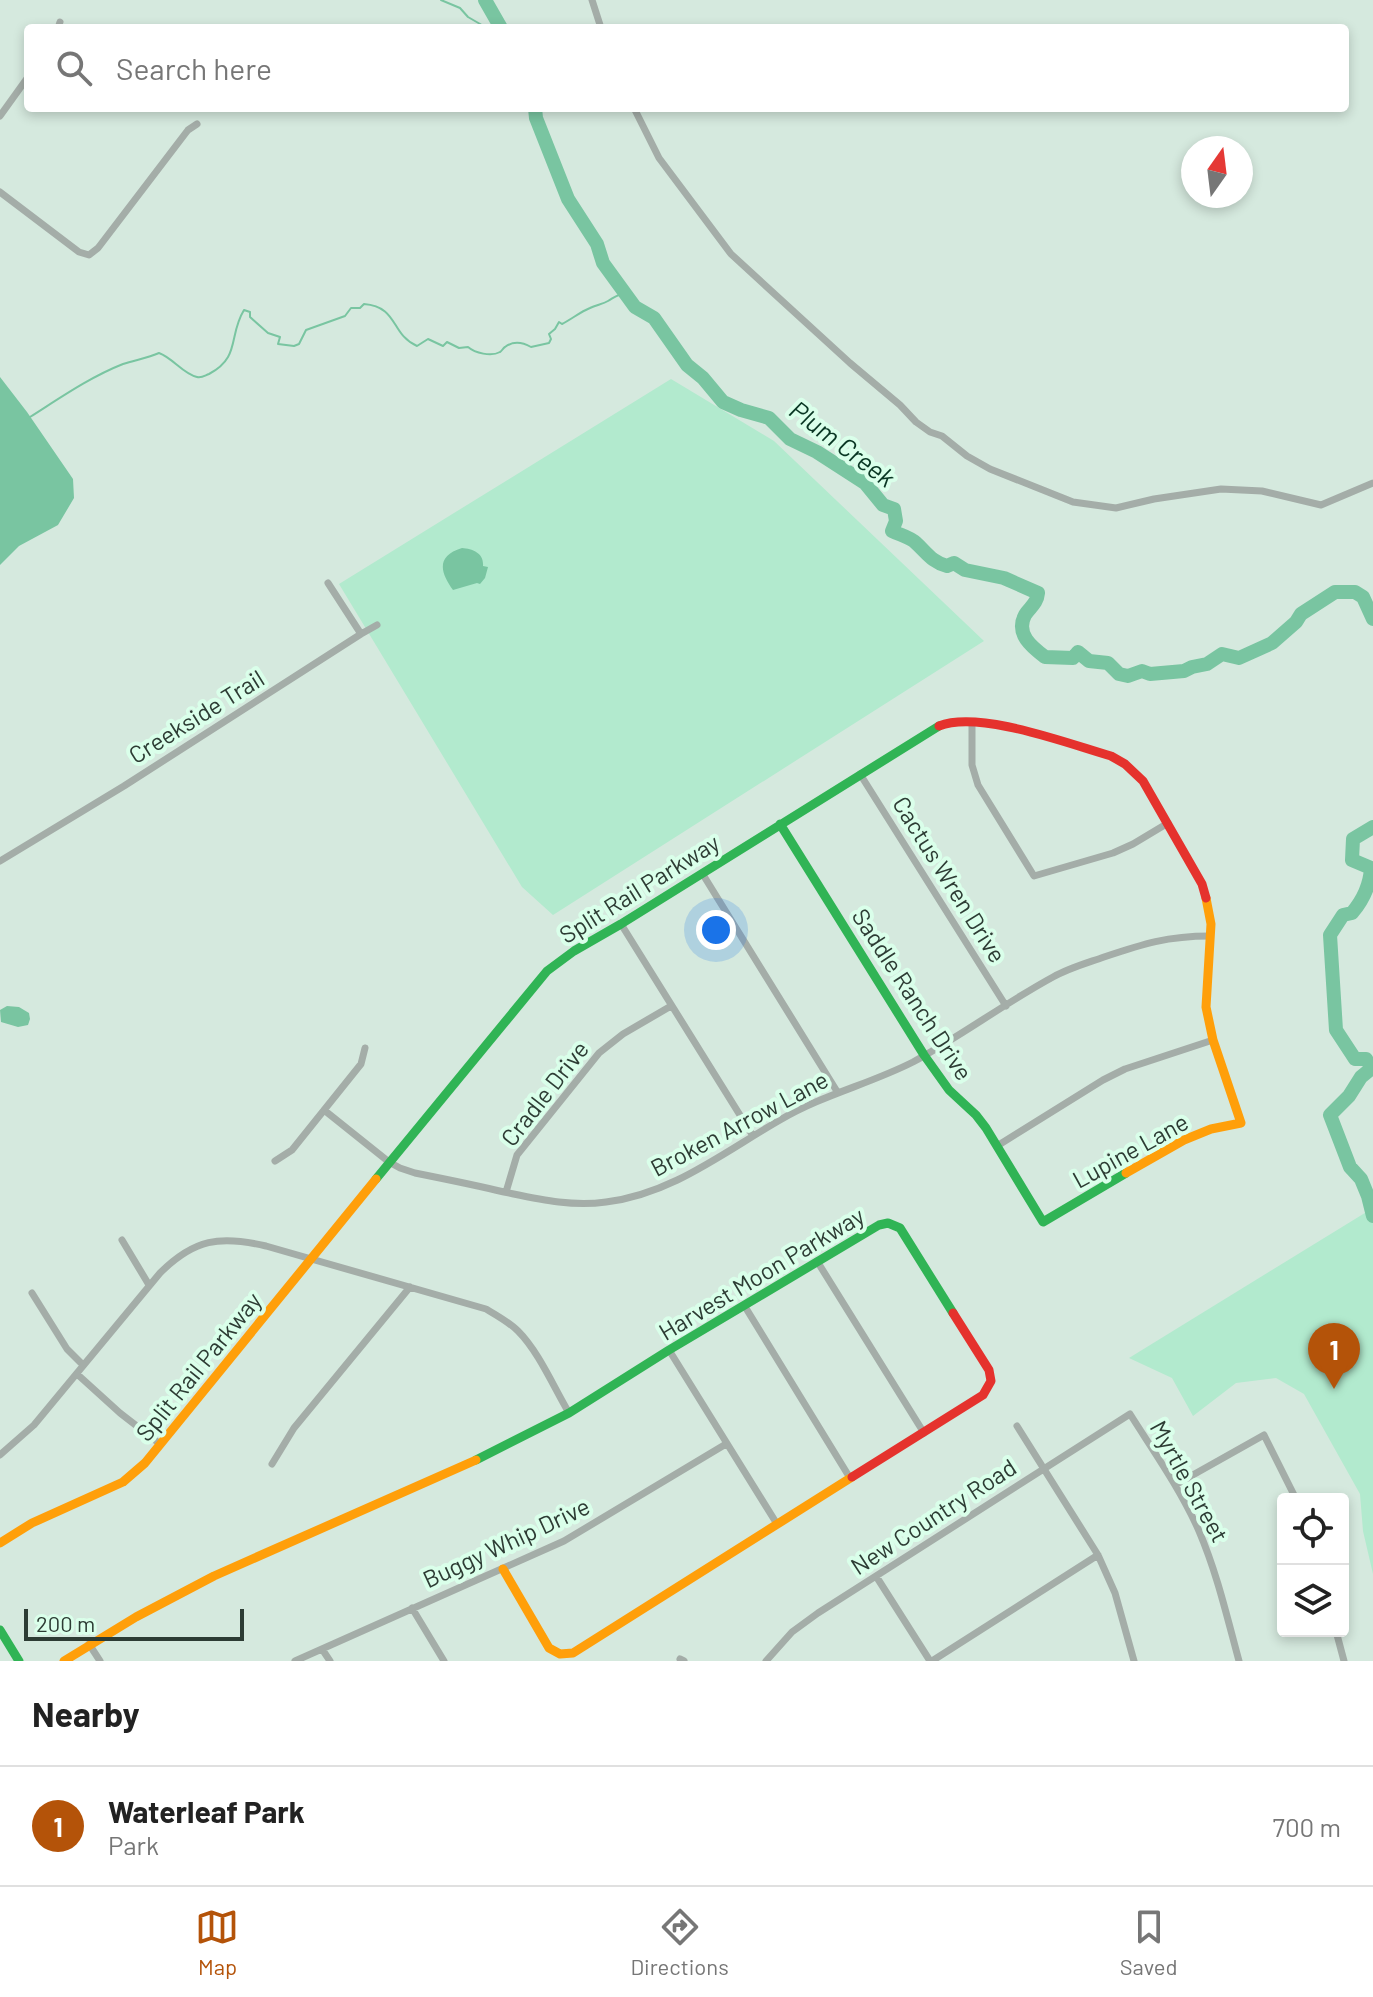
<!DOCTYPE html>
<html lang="en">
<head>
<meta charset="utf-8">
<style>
  body { margin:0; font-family:Barlow,sans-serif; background:#f2f2f2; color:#222 }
  .controls { position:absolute; right:24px; bottom:24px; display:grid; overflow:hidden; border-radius:8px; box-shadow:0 4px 12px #0003 }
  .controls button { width:72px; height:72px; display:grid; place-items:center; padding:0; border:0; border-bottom:2px solid #e0e0e0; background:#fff; color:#222; font:40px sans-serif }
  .compass { position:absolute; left:1181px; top:136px; width:72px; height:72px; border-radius:50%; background:#fff; box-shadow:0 4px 12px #0003; rotate:14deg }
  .scale { position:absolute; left:24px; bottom:20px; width:220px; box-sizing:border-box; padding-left:8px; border:4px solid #2d3c34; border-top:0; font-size:22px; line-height:28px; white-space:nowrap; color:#2d3c34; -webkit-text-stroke:6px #daffea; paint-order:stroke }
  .you { position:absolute; left:716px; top:930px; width:28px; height:28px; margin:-20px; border:6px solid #fff; border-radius:50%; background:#1a73e8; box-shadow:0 0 0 12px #1a73e833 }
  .badge { display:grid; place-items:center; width:52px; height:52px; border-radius:50%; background:#b45309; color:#fff; font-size:26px; font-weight:700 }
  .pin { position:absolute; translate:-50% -66px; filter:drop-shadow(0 2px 4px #0008) }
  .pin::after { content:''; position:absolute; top:42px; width:28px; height:24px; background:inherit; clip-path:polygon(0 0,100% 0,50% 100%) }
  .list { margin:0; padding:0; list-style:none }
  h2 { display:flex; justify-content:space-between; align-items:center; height:104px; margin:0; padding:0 32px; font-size:34px }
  h2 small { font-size:26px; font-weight:400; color:#767676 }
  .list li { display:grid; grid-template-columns:52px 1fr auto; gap:24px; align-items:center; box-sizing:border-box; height:120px; padding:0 32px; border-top:2px solid #e0e0e0 }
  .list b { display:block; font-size:30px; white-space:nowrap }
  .list p { margin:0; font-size:26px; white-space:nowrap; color:#767676 }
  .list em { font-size:26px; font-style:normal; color:#767676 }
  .icon { flex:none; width:44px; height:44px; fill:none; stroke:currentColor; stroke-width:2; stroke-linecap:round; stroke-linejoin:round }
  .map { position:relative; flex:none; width:1373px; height:1661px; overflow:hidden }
  .search { position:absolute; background:#fff; box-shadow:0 4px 12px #0003; left:24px; right:24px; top:24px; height:88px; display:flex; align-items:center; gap:20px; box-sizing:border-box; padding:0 28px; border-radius:8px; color:#767676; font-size:30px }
  .sheet { height:224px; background:#fff }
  nav { display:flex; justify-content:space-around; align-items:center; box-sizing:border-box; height:112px; border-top:2px solid #e0e0e0; background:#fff; font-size:22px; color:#767676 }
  nav a { display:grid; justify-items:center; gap:4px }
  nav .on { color:#b45309 }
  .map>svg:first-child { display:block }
  .green { fill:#b2eace }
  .water { fill:#79c5a1 }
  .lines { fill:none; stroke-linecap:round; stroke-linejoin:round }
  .stream { stroke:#79c5a1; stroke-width:2 }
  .river { stroke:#79c5a1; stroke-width:14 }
  .street { stroke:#a4ada8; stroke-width:7 }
  .fast { stroke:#30b455; stroke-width:9 }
  .slow { stroke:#ff9f0a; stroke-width:9 }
  .jam { stroke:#e5322d; stroke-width:9 }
  .labels { text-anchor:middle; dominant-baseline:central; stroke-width:8; stroke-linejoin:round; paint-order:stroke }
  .street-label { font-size:24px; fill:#2d3c34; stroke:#daffea }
  .water-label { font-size:26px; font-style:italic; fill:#093623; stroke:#daffea }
</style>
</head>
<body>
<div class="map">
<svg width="1373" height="1661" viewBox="0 0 1373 1661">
  <rect width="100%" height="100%" fill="#d5e9de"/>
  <path class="green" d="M 671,379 L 774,441 L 984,641 L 553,915 L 522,887 L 339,584 Z
    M 1373,1208 L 1373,1574 L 1363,1531 L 1360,1494 L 1304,1394 L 1276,1378 L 1236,1383 L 1193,1416 L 1172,1378 L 1129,1358 Z"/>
  <path class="water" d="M 0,377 L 27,412 L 73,479 L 74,498 L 58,525 L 19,546 L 0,565 Z
    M 462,548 C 473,549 484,553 483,566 L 488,567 L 485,578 L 480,584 L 477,583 L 453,590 C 440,572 436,556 462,548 Z
    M 7,1006 L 19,1007 L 29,1013 L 30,1019 L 28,1025 L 18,1027 L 1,1022 L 0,1010 Z"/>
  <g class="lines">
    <path class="stream" d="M 441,0 L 460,8 L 468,17 L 487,28
      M 30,417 C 60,398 90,377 123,364 C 135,360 148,358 159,353 C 173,358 183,374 197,377 C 202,378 204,376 209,374 C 241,357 228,336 244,310 L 250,312 L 250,317 L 268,333 L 280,337 L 278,344 L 294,346 L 299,344 L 306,330 L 345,316 L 351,308 L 360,308 L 364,304 C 399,307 390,334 417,346 L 428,339 L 443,346 L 447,342 L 459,348 L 468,347 C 475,353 491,357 500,352 C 502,351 503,348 505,347 C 513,341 522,342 531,347 L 549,343 L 551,339 L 549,334 L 555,329 L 559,322 L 562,324 C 572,319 580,312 590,308 C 596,305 603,304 608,301 C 615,297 618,294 626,293"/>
    <path class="river" d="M 485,0 L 501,28
      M 535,108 L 536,118 L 568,199 L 597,244 L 603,263 L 635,307 L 654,318 L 687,365 L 703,378 L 723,402 L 741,410 L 769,418 L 790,439 L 817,452 L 865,483 L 883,505 L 894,509 L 896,521 L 892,531 C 900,535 910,537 916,543 C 927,553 932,562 947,566 L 954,563 L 965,570 L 1004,578 L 1038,593 C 1037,604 1030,607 1025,615 C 1015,634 1032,647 1045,657 L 1073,658 L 1078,652 L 1089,661 L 1108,663 L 1119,674 L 1128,676 L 1142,671 L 1150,674 L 1184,671 L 1192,667 L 1207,664 L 1222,654 L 1239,658 L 1272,643 L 1296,622 L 1301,614 L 1335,592 L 1355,592 L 1363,597 L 1373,619
      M 1373,827 L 1353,839 L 1352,860 L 1371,868 C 1370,886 1363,900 1352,913 L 1343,915 L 1330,935 L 1336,1030 L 1355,1059 L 1366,1059 L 1372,1068 L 1361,1077 L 1349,1096 L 1330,1115 L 1350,1167 L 1361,1179 L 1368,1196 L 1373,1216"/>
    <path class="street" d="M 592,0 L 601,28
      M 58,28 L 60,22
      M 634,108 L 659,158 L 731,254 L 850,363 L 900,405 L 916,422 L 930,432 L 942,436 L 967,456 L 990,469 L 1073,502 L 1116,508 L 1154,499 L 1221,489 L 1262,491 L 1321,505 L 1373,483
      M 0,116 L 28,77
      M 0,192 L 79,252 L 89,255 L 98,248 L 188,130 L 197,124
      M 361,634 L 377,625
      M 972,722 L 972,765 L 978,785 L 1034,876 L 1113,853 L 1133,844 L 1168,823
      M 860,774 L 1006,1006
      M 0,861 L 124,786 L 361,634 L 328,583
      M 702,873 L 838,1093
      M 621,924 L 753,1136
      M 324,1110 L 389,1162 L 400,1168 L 415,1173 C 445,1179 475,1185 504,1192 C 538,1199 571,1207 606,1202 C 672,1194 724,1152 780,1120 C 822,1095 870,1084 913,1062 C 961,1036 1005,1003 1053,977 C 1069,968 1087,963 1104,957 C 1143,944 1167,936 1210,936
      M 997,1146 L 1103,1080 L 1125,1069 L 1213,1040
      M 275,1161 L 292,1150 L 361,1064 L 365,1048
      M 506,1192 L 517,1155 L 599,1053 L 623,1034 L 671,1006
      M 122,1240 L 149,1285
      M 817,1261 L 924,1433
      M 32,1293 L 67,1349 L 83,1365
      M 744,1305 L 850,1478
      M 669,1350 L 777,1524
      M 77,1374 L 120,1413 L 160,1444
      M 1017,1426 L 1098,1555 L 1115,1593 L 1134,1661
      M 0,1455 L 34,1425 L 160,1273 C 194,1239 220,1235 266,1246 L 486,1309 C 498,1316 509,1322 518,1331 C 539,1352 554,1388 569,1413
      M 272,1464 L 294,1428 L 410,1287
      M 1175,1485 L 1264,1435 L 1296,1499
      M 876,1576 L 930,1661
      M 412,1608 L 444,1661
      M 1336,1631 L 1344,1661
      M 89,1644 L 100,1661
      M 322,1649 L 330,1661
      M 680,1659 L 684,1661
      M 295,1661 L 564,1541 L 726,1444
      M 766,1661 L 792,1632 L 818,1613 L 1130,1414 C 1154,1452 1181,1490 1199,1531 C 1217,1573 1227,1617 1239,1661
      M 932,1661 L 1098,1555"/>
    <path class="fast" d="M 780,824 L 924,1055 L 949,1090 L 976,1115 L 986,1128 L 1043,1222 L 1126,1173
      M 376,1179 L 547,971 L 574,951 L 621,924 L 939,726
      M 476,1460 L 569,1413 L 669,1350 L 879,1225 L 888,1223 L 900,1228 L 953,1313
      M 0,1630 L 19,1661"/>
    <path class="slow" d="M 1126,1173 L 1184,1140 L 1211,1129 L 1241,1123 L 1213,1040 L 1206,1007 L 1211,924 L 1206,898
      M 0,1543 L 32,1523 L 123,1482 L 145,1463 L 376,1179
      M 503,1569 L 549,1648 L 560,1654 L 573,1653 L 852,1477
      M 64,1661 L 136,1617 L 214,1576 L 476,1460"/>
    <path class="jam" d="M 939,726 C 980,710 1069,744 1111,756 L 1125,764 L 1143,781 L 1202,884 L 1206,898
      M 852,1477 L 983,1395 L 991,1381 L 989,1370 L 953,1313"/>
  </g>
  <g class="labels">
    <g class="street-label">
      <text transform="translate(196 716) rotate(-32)">Creekside Trail</text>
      <text transform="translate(950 879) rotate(58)">Cactus Wren Drive</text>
      <text transform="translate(639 888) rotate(-32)">Split Rail Parkway</text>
      <text transform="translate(913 994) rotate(57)">Saddle Ranch Drive</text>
      <text transform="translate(544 1093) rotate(-52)">Cradle Drive</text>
      <text transform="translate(739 1123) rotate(-28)">Broken Arrow Lane</text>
      <text transform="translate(1130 1150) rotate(-29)">Lupine Lane</text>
      <text transform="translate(761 1273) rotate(-31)">Harvest Moon Parkway</text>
      <text transform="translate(198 1366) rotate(-51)">Split Rail Parkway</text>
      <text transform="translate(1190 1481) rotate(61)">Myrtle Street</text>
      <text transform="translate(933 1516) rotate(-33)">New Country Road</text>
      <text transform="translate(506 1542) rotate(-25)">Buggy Whip Drive</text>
    </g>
    <g class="water-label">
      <text transform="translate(843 443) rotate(37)">Plum Creek</text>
    </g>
  </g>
</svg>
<div class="controls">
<button><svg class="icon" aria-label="locate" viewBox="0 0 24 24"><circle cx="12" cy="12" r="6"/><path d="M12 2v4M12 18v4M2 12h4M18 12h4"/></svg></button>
<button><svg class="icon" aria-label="layers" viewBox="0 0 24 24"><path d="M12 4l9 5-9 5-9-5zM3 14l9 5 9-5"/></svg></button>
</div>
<svg class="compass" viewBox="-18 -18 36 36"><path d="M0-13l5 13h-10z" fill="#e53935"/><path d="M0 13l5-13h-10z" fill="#767676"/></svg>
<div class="scale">200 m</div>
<div class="you"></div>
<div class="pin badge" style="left:1334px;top:1389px">1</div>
<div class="search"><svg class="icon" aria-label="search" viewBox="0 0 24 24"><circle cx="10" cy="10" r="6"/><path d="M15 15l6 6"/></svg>Search here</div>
</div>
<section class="sheet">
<h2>Nearby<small></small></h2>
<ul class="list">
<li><span class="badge">1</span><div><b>Waterleaf Park</b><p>Park</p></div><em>700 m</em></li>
</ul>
</section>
<nav>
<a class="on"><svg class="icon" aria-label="map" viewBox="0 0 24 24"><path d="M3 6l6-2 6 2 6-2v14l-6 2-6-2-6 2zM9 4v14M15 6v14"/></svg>Map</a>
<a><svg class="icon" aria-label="directions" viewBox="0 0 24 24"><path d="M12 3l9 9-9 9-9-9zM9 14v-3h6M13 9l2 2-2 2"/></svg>Directions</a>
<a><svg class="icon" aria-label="saved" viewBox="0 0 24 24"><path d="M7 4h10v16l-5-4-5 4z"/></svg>Saved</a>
</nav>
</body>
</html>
